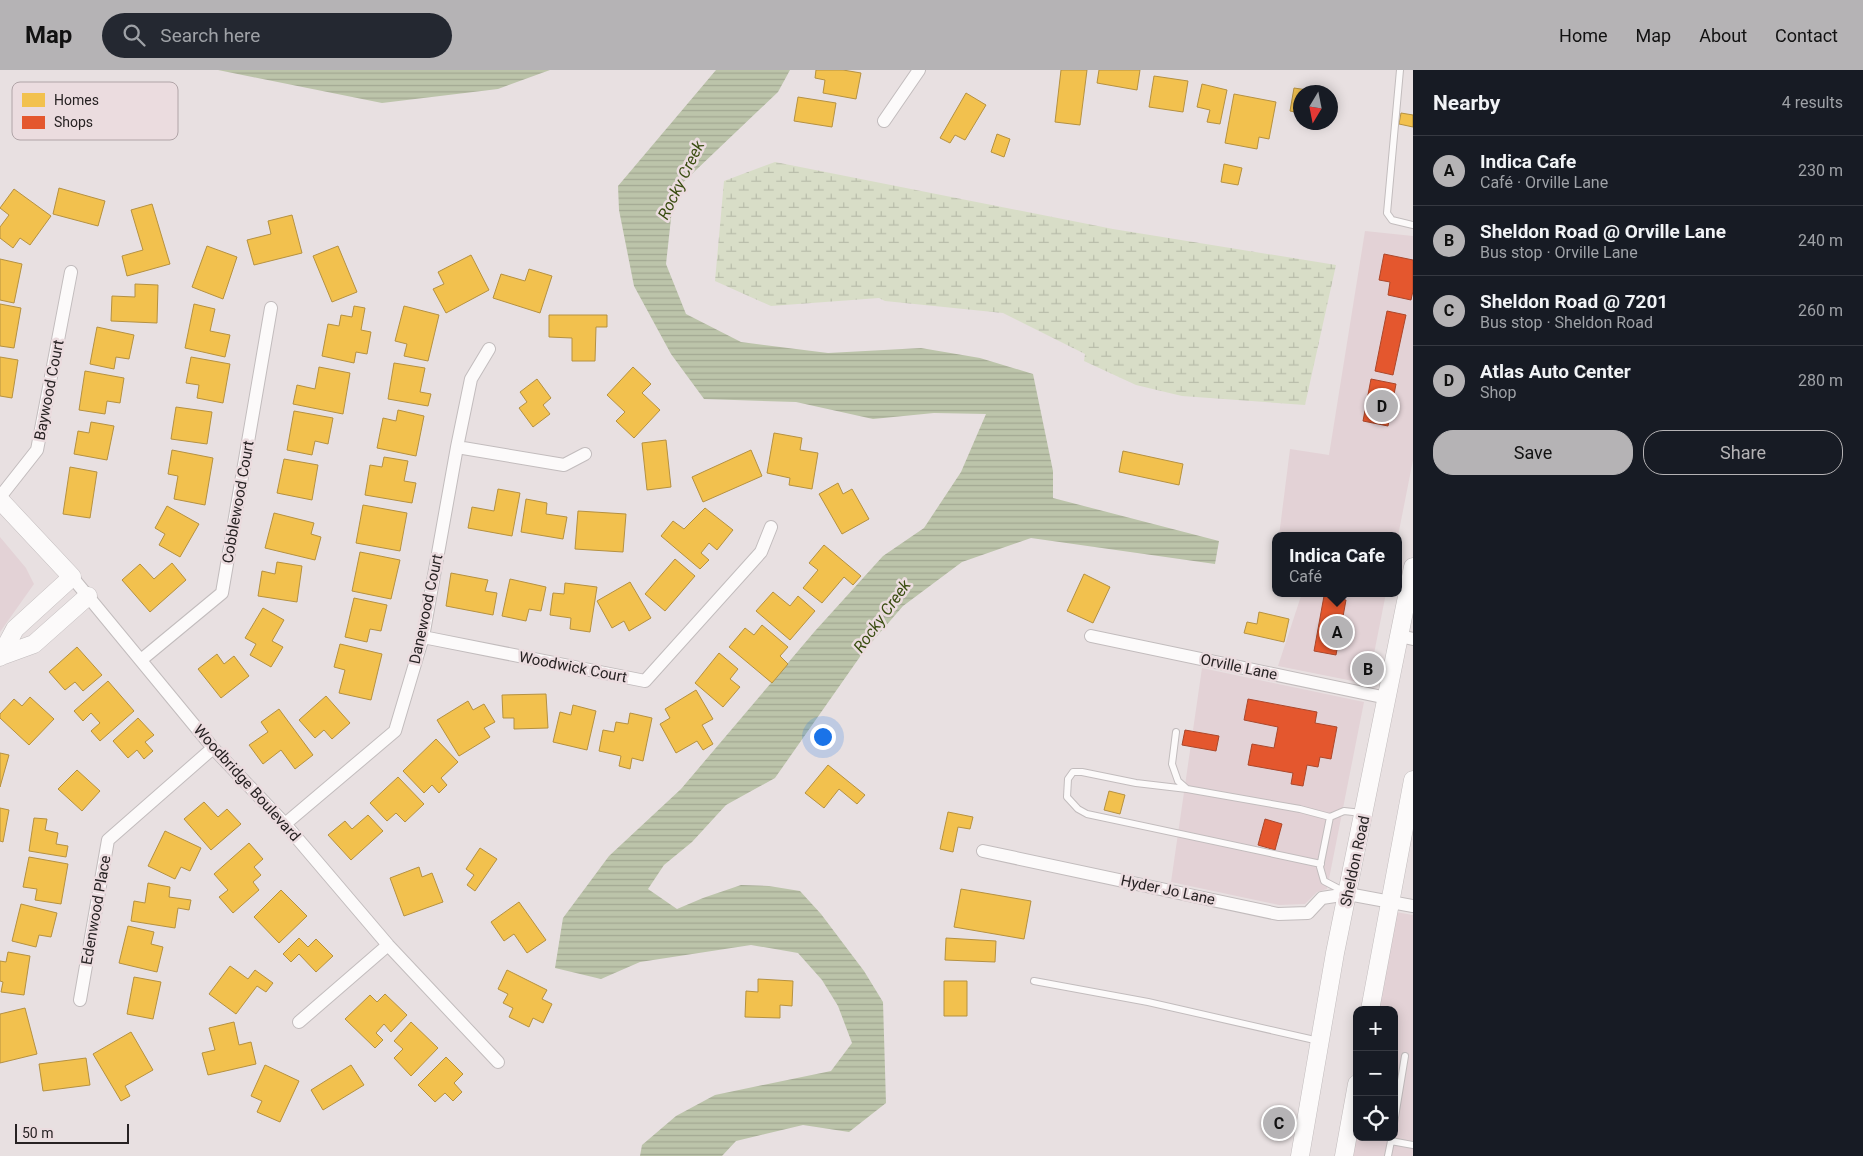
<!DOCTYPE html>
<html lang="en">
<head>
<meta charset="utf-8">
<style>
  body { margin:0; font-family:Roboto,sans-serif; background:#242831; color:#f1f3f6 }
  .controls { position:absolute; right:15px; bottom:15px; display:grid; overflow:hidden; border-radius:10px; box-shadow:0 2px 12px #0003 }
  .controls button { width:45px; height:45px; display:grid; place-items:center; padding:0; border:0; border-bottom:1px solid #363941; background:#171b24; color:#f1f3f6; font:25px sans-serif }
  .compass { position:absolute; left:1293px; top:15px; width:45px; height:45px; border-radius:50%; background:#171b24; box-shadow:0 2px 12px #0003; rotate:190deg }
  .scale { position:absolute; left:15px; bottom:12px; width:114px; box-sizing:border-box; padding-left:5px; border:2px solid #272223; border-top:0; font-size:14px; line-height:18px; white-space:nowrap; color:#272223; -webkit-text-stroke:4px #ebdcdf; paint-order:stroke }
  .you { position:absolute; left:822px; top:666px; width:18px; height:18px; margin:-12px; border:4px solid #fff; border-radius:50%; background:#1a73e8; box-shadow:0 0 0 8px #1a73e833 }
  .badge { display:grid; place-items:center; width:32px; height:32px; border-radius:50%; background:#b5b3b5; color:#111; font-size:16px; font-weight:700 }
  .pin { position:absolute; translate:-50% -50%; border:2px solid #fff; box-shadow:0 1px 5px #0006 }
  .popup { position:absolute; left:1272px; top:462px; width:130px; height:65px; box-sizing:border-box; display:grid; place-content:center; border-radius:10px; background:#171b24; filter:drop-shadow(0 1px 4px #0005); font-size:16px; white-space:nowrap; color:#9ea1a6 }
  .popup b { font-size:19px; color:#f1f3f6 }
  .popup::after { content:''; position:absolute; left:50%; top:100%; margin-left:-10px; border:10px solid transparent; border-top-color:#171b24 }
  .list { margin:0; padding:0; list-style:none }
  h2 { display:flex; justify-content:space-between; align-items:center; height:65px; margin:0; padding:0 20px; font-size:21px }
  h2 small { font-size:16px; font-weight:400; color:#9ea1a6 }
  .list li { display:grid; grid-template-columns:32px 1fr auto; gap:15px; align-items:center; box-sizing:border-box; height:70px; padding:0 20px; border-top:1px solid #363941 }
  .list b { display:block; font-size:19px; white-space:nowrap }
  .list p { margin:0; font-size:16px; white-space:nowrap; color:#9ea1a6 }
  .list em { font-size:16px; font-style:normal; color:#9ea1a6 }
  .actions { display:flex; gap:10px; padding:15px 20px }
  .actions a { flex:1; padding:11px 0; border:1px solid #b5b3b5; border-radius:20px; text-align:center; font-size:18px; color:#b5b3b5 }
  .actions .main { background:#b5b3b5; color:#111 }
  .icon { flex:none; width:28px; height:28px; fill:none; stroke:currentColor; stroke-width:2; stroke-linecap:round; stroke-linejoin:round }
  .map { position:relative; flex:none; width:1413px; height:1086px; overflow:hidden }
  header { display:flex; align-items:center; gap:30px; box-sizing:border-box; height:70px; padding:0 25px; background:#b5b3b5; color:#111 }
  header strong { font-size:24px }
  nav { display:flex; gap:28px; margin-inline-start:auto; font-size:18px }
  .search { width:350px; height:45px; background:#242831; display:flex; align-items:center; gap:12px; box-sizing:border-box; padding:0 18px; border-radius:28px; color:#9ea1a6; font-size:19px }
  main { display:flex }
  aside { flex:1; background:#171b24 }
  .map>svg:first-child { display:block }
  .built { fill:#e3d2d6 }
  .wetland { fill:url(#wetland-marsh) }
  .water { fill:url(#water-rules) }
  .homes { fill:#f2c14e; stroke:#b59141 }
  .shops { fill:#e4572e; stroke:#ab472b }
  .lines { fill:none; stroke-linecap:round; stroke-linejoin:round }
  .lane-casing { stroke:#c2bcbd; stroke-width:8 }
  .street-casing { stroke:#c2bcbd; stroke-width:14 }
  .secondary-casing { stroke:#c2bcbd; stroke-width:19 }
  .lane { stroke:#fcfafa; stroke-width:6 }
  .street { stroke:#fcfafa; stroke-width:12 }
  .secondary { stroke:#fcfafa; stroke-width:18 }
  .labels { text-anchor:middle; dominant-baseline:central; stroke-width:5; stroke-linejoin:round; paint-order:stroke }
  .street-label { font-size:15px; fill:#272223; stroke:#ebdcdf }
  .water-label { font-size:16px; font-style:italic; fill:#394c10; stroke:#ebdcdf }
  .key { fill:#ebdcdf; stroke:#b0a4a7; stroke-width:1 }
  .key-label { font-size:14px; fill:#272223 }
</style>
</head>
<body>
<header>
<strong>Map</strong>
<div class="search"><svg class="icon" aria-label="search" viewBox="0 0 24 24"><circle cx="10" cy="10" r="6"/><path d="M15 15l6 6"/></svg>Search here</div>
<nav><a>Home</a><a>Map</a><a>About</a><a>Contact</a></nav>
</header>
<main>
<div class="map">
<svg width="1413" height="1086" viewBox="0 0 1413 1086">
  <defs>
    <pattern id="wetland-marsh" width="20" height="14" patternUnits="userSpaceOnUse" patternTransform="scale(1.25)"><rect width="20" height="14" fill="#d8ddc7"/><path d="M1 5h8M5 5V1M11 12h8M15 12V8" fill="none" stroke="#b9bdab"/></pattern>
    <pattern id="water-rules" width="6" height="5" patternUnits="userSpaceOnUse" patternTransform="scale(1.25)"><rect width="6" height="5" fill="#bcc4aa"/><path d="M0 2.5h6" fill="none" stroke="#a2a892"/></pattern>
  </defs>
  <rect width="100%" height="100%" fill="#e8e0e1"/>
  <path class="built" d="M 1365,161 L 1413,166 L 1413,390 L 1398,466 L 1279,466 L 1290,379 L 1329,385 Z
    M 0,467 L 26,498 L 34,514 L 0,562 Z
    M 1302,523 L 1386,523 L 1368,614 L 1278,596 Z
    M 1202,598 L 1364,632 L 1327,819 L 1317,822 L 1305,834 L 1279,835 L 1171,812 Z
    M 1396,842 L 1413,845 L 1413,1086 L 1352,1086 L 1357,1058 L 1357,1067 L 1394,1067 L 1394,940 L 1378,940 Z"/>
  <path class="wetland" d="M 775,92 L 1113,159 L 1336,195 L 1305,335 L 1182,326 L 1136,315 L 1084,291 L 1085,284 L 1003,243 L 885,231 L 879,228 L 771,236 L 715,211 L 724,111 Z"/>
  <path class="water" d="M 218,0 L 550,0 L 498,19 L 382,33 Z
    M 716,0 L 790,0 L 778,22 L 674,121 L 666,194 L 686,244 L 741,272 L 828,283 L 921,278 L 980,288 L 1033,304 L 1053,401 L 1053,428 L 1219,471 L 1215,494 L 1031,468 L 962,492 L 903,536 L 864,581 L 775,708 L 726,735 L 692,772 L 664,795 L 648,819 L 677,839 L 703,828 L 741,815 L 769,816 L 800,821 L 821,844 L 864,901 L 883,932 L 886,1033 L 849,1062 L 803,1055 L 736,1071 L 722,1086 L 640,1086 L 642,1075 L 676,1046 L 715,1025 L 831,1001 L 852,973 L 838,936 L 822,910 L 798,883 L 751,875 L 640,892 L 601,909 L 555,898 L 563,848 L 609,786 L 681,719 L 815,561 L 883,486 L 924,458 L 961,402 L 986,344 L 934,343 L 873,349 L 796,332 L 704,329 L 671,284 L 634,216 L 619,140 L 618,116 Z"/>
  <path class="homes" d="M 816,0 L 843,0 L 861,3 L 856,29 L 823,23 L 825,10 L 815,8 Z
    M 1061,0 L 1087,0 L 1080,55 L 1055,52 Z
    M 1099,0 L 1140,0 L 1137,20 L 1097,13 Z
    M 1154,6 L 1188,11 L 1183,42 L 1149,37 Z
    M 1202,14 L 1227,20 L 1220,54 L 1207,52 L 1210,40 L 1197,37 Z
    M 1294,18 L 1321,22 L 1300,22 L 1300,43 L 1290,41 Z
    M 966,23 L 986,35 L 965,70 L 955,65 L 950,73 L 940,68 Z
    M 1234,24 L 1276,32 L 1269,69 L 1259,67 L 1257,79 L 1225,73 Z
    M 798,27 L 836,33 L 832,57 L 794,51 Z
    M 1401,43 L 1413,45 L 1413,57 L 1399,54 Z
    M 997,64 L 1010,69 L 1004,87 L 991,82 Z
    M 1224,94 L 1242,98 L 1238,115 L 1221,112 Z
    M 59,118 L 105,131 L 98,156 L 53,144 Z
    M 14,119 L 51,146 L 30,175 L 20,168 L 13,178 L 0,168 L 0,157 L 9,145 L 0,138 Z
    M 152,134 L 170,194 L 127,206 L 122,186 L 143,180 L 131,140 Z
    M 292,145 L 302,183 L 254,195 L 247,170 L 271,164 L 268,151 Z
    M 207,176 L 237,187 L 223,229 L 192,217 Z
    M 338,176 L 357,222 L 332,232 L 313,186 Z
    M 471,185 L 489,220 L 446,243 L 433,219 L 444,214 L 438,202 Z
    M 0,189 L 22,194 L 14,233 L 0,230 Z
    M 529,199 L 552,206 L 540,243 L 493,228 L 501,204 L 525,211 Z
    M 135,214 L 158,215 L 157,253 L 111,251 L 112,226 L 135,227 Z
    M 0,234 L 21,238 L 14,278 L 0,276 Z
    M 194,234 L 215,239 L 210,261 L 230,265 L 225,287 L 185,278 Z
    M 354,236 L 365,238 L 361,260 L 371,262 L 367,284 L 356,282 L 354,293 L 322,286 L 328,254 L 339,256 L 341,245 L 352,247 Z
    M 404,236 L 439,245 L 428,291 L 404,286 L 407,274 L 395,271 Z
    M 549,245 L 607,245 L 607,257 L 596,257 L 595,291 L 572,291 L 572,268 L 549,267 Z
    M 97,257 L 134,265 L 129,289 L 116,287 L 114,299 L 90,294 Z
    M 0,287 L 18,290 L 12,328 L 0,326 Z
    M 191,287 L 230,294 L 223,333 L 197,328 L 199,315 L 186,313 Z
    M 394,293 L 425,298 L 420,322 L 431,324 L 428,336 L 388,329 Z
    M 319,297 L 350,303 L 343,344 L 293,334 L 297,315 L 315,319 Z
    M 633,297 L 651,314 L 642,323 L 660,340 L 634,368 L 616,351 L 625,342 L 607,325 Z
    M 85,301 L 124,308 L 120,333 L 107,331 L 105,344 L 79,340 Z
    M 537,309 L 551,328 L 543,335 L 550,344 L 533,357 L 519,338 L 527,332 L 520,322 Z
    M 176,337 L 212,342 L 207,374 L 171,369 Z
    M 398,340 L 424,346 L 416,386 L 377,378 L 383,348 L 396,351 Z
    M 294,341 L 333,348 L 328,374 L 315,371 L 312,385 L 287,380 Z
    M 91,352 L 114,356 L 107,390 L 74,384 L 78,361 L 89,363 Z
    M 774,363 L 802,368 L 800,380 L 818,383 L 812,419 L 789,415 L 790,408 L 767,403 Z
    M 666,370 L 671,417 L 647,420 L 642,373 Z
    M 172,380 L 213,388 L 205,435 L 174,429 L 178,406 L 168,404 Z
    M 751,380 L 762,406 L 703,432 L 692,407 Z
    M 1123,381 L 1183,394 L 1179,415 L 1119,402 Z
    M 384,387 L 408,391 L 404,411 L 416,413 L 412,433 L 365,425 L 370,395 L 382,397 Z
    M 284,389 L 318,395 L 312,430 L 277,423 Z
    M 70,397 L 97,402 L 90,448 L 63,444 Z
    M 838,413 L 843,424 L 852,419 L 869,449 L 842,464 L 819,424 Z
    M 498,419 L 520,423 L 512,466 L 468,458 L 472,437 L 494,441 Z
    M 526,429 L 547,433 L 546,444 L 567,447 L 563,469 L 521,462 Z
    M 363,435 L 407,443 L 400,481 L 356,473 Z
    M 167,436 L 199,454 L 180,487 L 159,475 L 165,464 L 155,458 Z
    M 705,438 L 733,460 L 717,480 L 709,473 L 701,483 L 709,490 L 700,499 L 661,466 L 673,451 L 684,459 Z
    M 578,441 L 626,444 L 623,482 L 575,479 Z
    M 274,443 L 314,453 L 311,464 L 321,467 L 315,490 L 265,478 Z
    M 824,475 L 861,506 L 853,515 L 844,507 L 822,533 L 803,518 L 818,500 L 809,493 Z
    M 360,482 L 400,490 L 391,529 L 352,521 Z
    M 675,489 L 695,506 L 665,541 L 645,524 Z
    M 277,492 L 302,496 L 297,532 L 258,526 L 262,501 L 275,504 Z
    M 172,493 L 186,510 L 150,542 L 122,510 L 140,494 L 154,509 Z
    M 451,503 L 488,510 L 485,521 L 497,523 L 493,545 L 446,536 Z
    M 1084,504 L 1110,517 L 1093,553 L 1067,541 Z
    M 510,509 L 546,517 L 541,541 L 529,539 L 526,551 L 502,546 Z
    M 630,512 L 651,548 L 629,561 L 624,551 L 612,558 L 597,531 Z
    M 565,513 L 597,517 L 590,562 L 570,559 L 571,548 L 550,545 L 553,523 L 564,524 Z
    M 773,522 L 790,536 L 798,526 L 815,541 L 790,570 L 756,541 Z
    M 354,528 L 387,535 L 381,561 L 370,559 L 367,572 L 345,567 Z
    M 263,538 L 284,550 L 272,571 L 283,577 L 271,597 L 250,585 L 256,574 L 245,568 Z
    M 1259,542 L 1289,549 L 1284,572 L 1244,563 L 1247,552 L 1257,554 Z
    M 762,555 L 788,577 L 780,586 L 788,594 L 772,613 L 729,577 L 745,558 L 754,565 Z
    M 340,574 L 382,584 L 371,630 L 339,623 L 345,600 L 334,597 Z
    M 77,577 L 102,605 L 83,621 L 75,612 L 65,620 L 49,602 Z
    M 719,583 L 738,599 L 730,609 L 740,617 L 723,637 L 695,613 Z
    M 217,584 L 224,594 L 234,586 L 249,606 L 221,628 L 198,599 Z
    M 108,611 L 134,641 L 100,671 L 91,661 L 100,653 L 91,643 L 83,651 L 74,641 Z
    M 696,620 L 713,649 L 702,655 L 713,674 L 703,680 L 697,671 L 676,683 L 660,654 L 670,648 L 665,639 Z
    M 546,624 L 548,658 L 514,659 L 514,648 L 503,648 L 502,625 Z
    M 326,626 L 350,653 L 332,669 L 324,660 L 315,668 L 299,650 Z
    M 30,627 L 54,649 L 29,675 L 0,648 L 0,644 L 14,629 L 22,636 Z
    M 468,631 L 473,640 L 484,634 L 495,652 L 484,658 L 490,667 L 459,686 L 437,650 Z
    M 573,635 L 596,641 L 587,680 L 553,672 L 560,642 L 571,645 Z
    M 279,639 L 313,685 L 295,699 L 281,680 L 263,694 L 249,675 L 268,662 L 261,652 Z
    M 630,643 L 652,648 L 643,691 L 632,688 L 630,699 L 619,696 L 621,686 L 599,681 L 603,660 L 614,662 L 616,652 L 628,654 Z
    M 138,648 L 154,665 L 145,672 L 153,681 L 144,689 L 137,680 L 128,688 L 113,671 Z
    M 436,669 L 458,692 L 441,708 L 447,715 L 439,723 L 432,715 L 424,723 L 403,701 Z
    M 0,683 L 9,685 L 0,717 Z
    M 828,695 L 865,725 L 857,734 L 839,719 L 824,738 L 805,723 Z
    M 77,700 L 100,721 L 82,741 L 58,719 Z
    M 398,707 L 424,734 L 405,752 L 396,743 L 387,751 L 370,733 Z
    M 1109,721 L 1125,725 L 1120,744 L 1104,740 Z
    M 204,732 L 218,747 L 227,739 L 241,754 L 211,780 L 184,749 Z
    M 0,738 L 9,740 L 3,772 L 0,771 Z
    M 948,742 L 973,747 L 970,759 L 958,757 L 953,782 L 940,779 Z
    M 368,745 L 383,761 L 351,790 L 328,765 L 345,751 L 352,759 Z
    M 34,748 L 47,749 L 45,760 L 58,763 L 56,774 L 68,776 L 66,787 L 29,781 Z
    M 165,761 L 201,778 L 190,801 L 181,797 L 175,809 L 148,796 Z
    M 249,773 L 263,789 L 254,797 L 261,805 L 253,812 L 259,820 L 233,843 L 219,827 L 228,820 L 214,804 Z
    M 480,778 L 497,789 L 475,821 L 467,815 L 474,805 L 466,799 Z
    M 29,787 L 68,794 L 61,834 L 35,830 L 37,819 L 23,817 Z
    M 419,797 L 422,807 L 432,803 L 443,832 L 404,846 L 390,808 Z
    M 148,813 L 170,817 L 169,827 L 191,830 L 189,840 L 178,838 L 175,858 L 131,851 L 134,831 L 145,833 Z
    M 961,819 L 1031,831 L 1024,869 L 954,857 Z
    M 281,820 L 307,846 L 279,873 L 254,847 Z
    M 519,832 L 546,870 L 527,883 L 514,864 L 504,871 L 491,852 Z
    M 21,834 L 57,843 L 51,867 L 39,865 L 36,877 L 12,871 Z
    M 128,856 L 154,862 L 151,874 L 163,877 L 157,902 L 119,893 Z
    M 299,868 L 308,877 L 316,869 L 333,886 L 316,902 L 299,884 L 291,892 L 283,884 Z
    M 946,868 L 996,871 L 995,892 L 945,890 Z
    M 8,882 L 30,886 L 24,925 L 1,922 L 3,912 L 0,911 L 0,891 L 6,892 Z
    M 230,896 L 248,909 L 255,900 L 273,913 L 266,922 L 257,916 L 236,944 L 209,924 Z
    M 507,900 L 547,920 L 542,929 L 552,934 L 543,953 L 533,948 L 529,957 L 509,947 L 513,938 L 503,933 L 508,924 L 498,919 Z
    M 134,907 L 161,912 L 153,949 L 127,944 Z
    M 758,909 L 793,911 L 792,936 L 780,935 L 780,948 L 745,947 L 746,921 L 758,922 Z
    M 944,911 L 967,911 L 967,946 L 944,946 Z
    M 385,924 L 407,945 L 391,962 L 384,954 L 376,963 L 383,970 L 375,978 L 345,949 L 370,925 L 377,932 Z
    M 25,938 L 37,984 L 0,993 L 0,944 Z
    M 234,952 L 239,975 L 251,972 L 256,994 L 208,1005 L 202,983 L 215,980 L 209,958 Z
    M 411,952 L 438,978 L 411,1006 L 394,988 L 403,979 L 394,971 Z
    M 131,962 L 153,1000 L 125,1016 L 130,1026 L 121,1031 L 93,984 Z
    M 446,987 L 463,1004 L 454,1013 L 462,1022 L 453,1031 L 445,1023 L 435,1032 L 418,1015 Z
    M 86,988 L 90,1015 L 43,1021 L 39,994 Z
    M 265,995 L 299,1011 L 280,1052 L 257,1042 L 262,1031 L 251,1026 Z
    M 351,995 L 364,1015 L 323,1040 L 311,1020 Z"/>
  <path class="shops" d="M 1384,184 L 1413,190 L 1413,221 L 1411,230 L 1388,225 L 1390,212 L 1379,210 Z
    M 1387,241 L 1406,245 L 1393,305 L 1375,301 Z
    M 1371,309 L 1396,314 L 1388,356 L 1363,351 Z
    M 1324,526 L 1346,530 L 1336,585 L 1314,581 Z
    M 1248,629 L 1317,642 L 1315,653 L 1337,657 L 1331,689 L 1320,687 L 1318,697 L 1307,695 L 1303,716 L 1291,714 L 1293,703 L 1248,695 L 1252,674 L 1274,678 L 1278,657 L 1244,650 Z
    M 1185,660 L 1219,666 L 1216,681 L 1182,675 Z
    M 1265,749 L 1282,754 L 1275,780 L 1258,775 Z"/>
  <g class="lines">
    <defs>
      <path id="lane" d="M 1400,0 L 1387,143 L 1392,150 L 1413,155
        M 1176,662 L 1172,694 L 1178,711 L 1187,719 L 1300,739 L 1330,747
        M 1187,719 L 1136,713 L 1082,702 L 1073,702 L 1068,709 L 1067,727 L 1078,739 L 1087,744 L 1321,794
        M 1345,822 L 1324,811 L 1320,797 L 1330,747 L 1344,741 L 1362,743
        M 1034,911 L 1148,932 L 1319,971
        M 1394,1053 L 1405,986
        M 1388,1086 L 1391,1071 L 1413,1075"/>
      <path id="street" d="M 884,51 L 919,0
        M 457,377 L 564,395 L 585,384
        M 0,427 L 37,380 L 71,202
        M 72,507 L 213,678 L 285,754 L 388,875 L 498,992
        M 1091,566 L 1387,628
        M 1399,566 L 1413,569
        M 423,567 L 645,611 L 761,482 L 771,457
        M 141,590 L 222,523 L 271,238
        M 285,754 L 395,661 L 423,567 L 457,377 L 471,309 L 489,279
        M 983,781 L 1278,844 L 1308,843 L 1322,828 L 1348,824 L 1413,836
        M 80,930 L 108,770 L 213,678
        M 299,952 L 388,875"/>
      <path id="secondary" d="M 0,430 L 72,507 L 15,559 L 0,587
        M 1,586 L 34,574 L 88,526
        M 1370,940 L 1413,710
        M 1300,1086 L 1335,883 L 1413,497
        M 1344,1086 L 1357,1014"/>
    </defs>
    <use href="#lane" class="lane-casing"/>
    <use href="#street" class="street-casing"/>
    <use href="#secondary" class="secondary-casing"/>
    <use href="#lane" class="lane"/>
    <use href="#street" class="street"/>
    <use href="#secondary" class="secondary"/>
  </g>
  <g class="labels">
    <g class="street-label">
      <text transform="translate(49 320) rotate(-79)">Baywood Court</text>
      <text transform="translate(238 432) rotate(-80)">Cobblewood Court</text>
      <text transform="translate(426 539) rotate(-78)">Danewood Court</text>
      <text transform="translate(573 597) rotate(11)">Woodwick Court</text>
      <text transform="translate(1239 597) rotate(12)">Orville Lane</text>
      <text transform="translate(247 713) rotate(48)">Woodbridge Boulevard</text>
      <text transform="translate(1355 791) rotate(-78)">Sheldon Road</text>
      <text transform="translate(1168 820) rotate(12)">Hyder Jo Lane</text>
      <text transform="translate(96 840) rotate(-80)">Edenwood Place</text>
    </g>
    <g class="water-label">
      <text transform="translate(681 110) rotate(-64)">Rocky Creek</text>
      <text transform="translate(882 546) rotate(-54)">Rocky Creek</text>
    </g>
  </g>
  <rect x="12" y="12" width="166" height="58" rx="8" class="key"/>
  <rect x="22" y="23" width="23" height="14" fill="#f2c14e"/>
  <rect x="22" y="46" width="23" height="13" fill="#e4572e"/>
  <g class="key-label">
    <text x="54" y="35">Homes</text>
    <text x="54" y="57">Shops</text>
  </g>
</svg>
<div class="controls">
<button>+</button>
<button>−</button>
<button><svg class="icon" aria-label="locate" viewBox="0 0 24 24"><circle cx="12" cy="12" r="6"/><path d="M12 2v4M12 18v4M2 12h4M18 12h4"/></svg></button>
</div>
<svg class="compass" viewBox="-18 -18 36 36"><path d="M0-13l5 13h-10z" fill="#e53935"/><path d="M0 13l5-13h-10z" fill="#9ea1a6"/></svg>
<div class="scale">50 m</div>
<div class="you"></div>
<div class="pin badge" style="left:1337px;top:562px">A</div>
<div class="popup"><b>Indica Cafe</b>Café</div>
<div class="pin badge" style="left:1368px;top:599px">B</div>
<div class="pin badge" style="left:1279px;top:1053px">C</div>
<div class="pin badge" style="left:1382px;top:336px">D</div>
</div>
<aside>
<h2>Nearby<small>4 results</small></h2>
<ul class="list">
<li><span class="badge">A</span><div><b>Indica Cafe</b><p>Café · Orville Lane</p></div><em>230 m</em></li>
<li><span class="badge">B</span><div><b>Sheldon Road @ Orville Lane</b><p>Bus stop · Orville Lane</p></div><em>240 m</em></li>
<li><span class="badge">C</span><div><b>Sheldon Road @ 7201</b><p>Bus stop · Sheldon Road</p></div><em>260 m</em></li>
<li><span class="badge">D</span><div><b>Atlas Auto Center</b><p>Shop</p></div><em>280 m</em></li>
</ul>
<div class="actions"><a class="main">Save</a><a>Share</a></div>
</aside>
</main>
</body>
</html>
